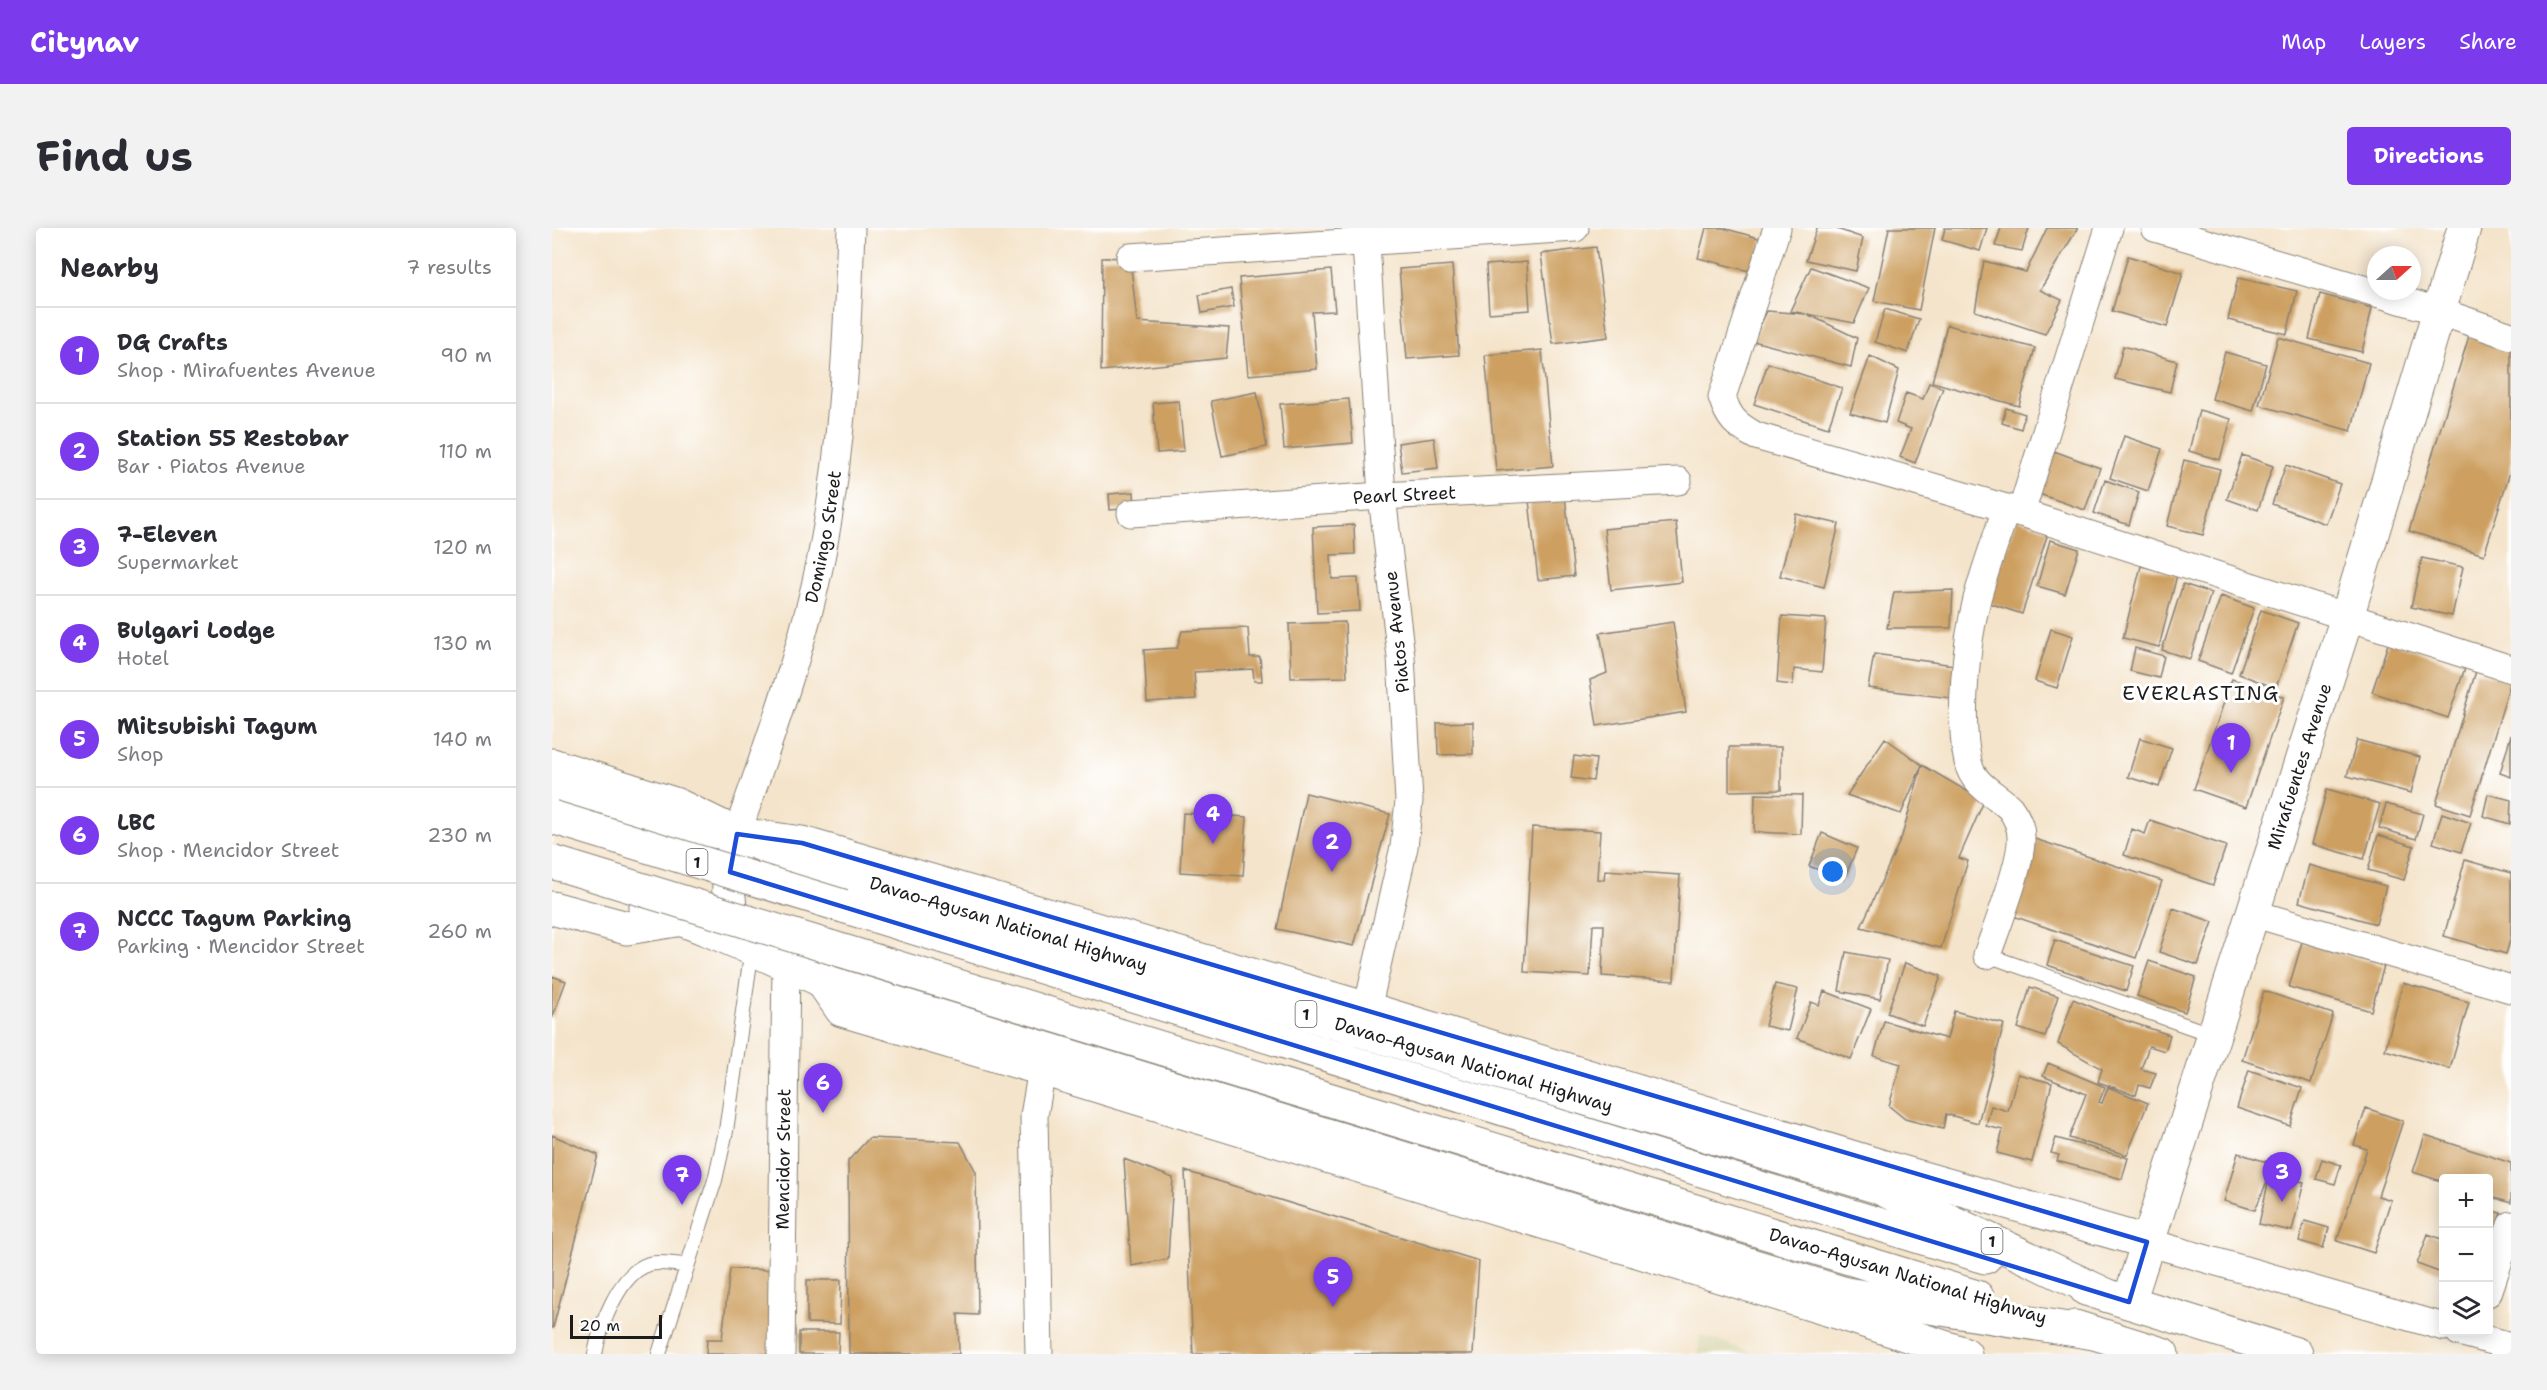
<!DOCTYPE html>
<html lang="en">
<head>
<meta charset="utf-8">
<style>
  body { margin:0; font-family:"Shantell Sans",sans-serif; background:#f2f2f3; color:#2b2b33 }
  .controls { position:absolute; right:18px; bottom:18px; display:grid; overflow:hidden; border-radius:6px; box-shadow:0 3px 15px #0003 }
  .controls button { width:54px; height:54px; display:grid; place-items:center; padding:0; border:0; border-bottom:2px solid #e1e1e2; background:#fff; color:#2b2b33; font:30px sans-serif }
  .compass { position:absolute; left:1815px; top:18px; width:54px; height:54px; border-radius:50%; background:#fff; box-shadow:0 3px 15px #0003; rotate:69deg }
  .scale { position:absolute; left:18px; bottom:15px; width:92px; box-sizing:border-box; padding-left:6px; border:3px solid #1c1c1c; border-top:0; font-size:16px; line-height:21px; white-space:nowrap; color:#1c1c1c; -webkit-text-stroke:4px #fff; paint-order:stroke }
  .you { position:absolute; left:1281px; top:644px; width:21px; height:21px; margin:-15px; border:4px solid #fff; border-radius:50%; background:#1a73e8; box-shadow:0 0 0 9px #1a73e833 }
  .badge { display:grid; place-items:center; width:39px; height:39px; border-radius:50%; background:#7c3aed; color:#fff; font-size:20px; font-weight:700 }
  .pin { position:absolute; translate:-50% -50px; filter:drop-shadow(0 2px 3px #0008) }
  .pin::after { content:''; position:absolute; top:32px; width:21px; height:18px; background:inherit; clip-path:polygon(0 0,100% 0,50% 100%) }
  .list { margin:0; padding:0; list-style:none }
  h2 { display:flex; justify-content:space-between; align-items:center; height:78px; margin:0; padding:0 24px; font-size:26px }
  h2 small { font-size:20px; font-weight:400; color:#7c7c81 }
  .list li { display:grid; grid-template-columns:39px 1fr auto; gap:18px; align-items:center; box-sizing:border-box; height:96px; padding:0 24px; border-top:2px solid #e1e1e2 }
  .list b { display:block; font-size:22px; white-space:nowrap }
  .list p { margin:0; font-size:20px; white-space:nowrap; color:#7c7c81 }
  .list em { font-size:20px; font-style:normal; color:#7c7c81 }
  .icon { flex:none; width:33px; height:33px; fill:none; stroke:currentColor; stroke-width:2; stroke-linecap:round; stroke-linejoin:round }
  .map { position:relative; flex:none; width:1959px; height:1126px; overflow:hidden; border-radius:6px }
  header { display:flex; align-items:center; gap:36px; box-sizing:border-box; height:84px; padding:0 30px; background:#7c3aed; color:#fff }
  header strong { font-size:28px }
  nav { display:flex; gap:33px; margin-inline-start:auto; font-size:21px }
  .intro { display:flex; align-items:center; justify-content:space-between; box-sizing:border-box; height:144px; padding:0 36px }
  h1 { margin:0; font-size:42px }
  .button { padding:15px 27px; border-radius:6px; background:#7c3aed; color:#fff; font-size:21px; font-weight:700 }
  main { display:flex; gap:36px; padding:0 36px }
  aside { flex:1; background:#fff; border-radius:6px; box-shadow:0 3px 15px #0003 }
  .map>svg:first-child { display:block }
  .built { fill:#dfddbb }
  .building { fill:#cda062 }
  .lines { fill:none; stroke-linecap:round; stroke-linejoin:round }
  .lane-casing { stroke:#888074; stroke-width:16 }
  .street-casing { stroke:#888074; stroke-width:29 }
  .secondary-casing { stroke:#888074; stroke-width:35 }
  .highway-casing { stroke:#888074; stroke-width:35 }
  .lane { stroke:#fff; stroke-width:14 }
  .street { stroke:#fff; stroke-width:27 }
  .secondary { stroke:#fff; stroke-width:33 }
  .highway { stroke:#fff; stroke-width:33 }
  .highway-bridge-casing { stroke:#888074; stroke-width:35; stroke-linecap:butt }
  .highway-bridge { stroke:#fff; stroke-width:33 }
  .marked { fill:none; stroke:#1d4ed8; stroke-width:4.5; stroke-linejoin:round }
  .labels { text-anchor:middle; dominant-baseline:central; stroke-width:6; stroke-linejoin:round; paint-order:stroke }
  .shield { fill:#fff; stroke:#606060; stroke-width:1.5 }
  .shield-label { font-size:16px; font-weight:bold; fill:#1c1c1c }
  .street-label { font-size:18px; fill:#1c1c1c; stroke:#fff }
  .neighbourhood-label { font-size:20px; letter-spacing:1.5px; fill:#1c1c1c; stroke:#fff }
</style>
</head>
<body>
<header>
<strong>Citynav</strong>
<nav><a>Map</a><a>Layers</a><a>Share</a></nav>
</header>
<div class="intro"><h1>Find us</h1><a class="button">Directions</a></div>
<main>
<aside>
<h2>Nearby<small>7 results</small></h2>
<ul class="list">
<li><span class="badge">1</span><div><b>DG Crafts</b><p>Shop · Mirafuentes Avenue</p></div><em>90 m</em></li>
<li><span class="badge">2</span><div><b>Station 55 Restobar</b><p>Bar · Piatos Avenue</p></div><em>110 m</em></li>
<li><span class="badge">3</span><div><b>7-Eleven</b><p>Supermarket</p></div><em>120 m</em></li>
<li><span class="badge">4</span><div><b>Bulgari Lodge</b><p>Hotel</p></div><em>130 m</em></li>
<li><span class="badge">5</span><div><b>Mitsubishi Tagum</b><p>Shop</p></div><em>140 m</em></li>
<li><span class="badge">6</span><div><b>LBC</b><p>Shop · Mencidor Street</p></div><em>230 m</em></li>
<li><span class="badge">7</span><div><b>NCCC Tagum Parking</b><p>Parking · Mencidor Street</p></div><em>260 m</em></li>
</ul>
</aside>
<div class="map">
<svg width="1959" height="1126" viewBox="0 0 1959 1126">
  <rect width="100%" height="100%" fill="#fff"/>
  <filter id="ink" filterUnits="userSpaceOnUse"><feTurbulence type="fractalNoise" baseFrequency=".0167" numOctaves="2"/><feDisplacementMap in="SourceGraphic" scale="12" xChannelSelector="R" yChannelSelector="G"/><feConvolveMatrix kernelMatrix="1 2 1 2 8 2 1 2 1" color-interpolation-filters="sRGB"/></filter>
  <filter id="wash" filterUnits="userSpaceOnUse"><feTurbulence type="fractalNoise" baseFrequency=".008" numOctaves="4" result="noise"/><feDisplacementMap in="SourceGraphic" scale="24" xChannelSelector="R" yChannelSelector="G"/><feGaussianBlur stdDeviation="1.35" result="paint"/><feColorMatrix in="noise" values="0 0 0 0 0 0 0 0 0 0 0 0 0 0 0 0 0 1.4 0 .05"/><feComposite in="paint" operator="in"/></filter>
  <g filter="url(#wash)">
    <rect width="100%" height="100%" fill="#f4e4cb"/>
    <path class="built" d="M 1148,1107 L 1206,1126 L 1146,1126 Z"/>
    <g id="blocks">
      <path class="building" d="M 1154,0 L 1171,0 L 1210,11 L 1201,44 L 1146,30 Z
        M 1265,0 L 1282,0 L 1311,10 L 1304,43 L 1254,32 Z
        M 1337,0 L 1383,0 L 1367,82 L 1322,73 Z
        M 1393,0 L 1435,0 L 1428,23 L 1390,12 Z
        M 1449,0 L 1477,0 L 1470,23 L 1443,18 Z
        M 1495,0 L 1526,0 L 1488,62 L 1510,72 L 1493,106 L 1423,83 L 1432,33 L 1474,44 Z
        M 1044,19 L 1056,109 L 1001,116 L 989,26 Z
        M 1576,28 L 1631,45 L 1615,99 L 1560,83 Z
        M 578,29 L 585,94 L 677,100 L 674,130 L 549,143 L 550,30 Z
        M 975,34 L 978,82 L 937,85 L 934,37 Z
        M 900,37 L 907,127 L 855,131 L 847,41 Z
        M 1259,39 L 1317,60 L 1302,95 L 1255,86 L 1305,110 L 1299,139 L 1201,113 L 1215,83 L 1254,86 L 1238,83 Z
        M 779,42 L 783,83 L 760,84 L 765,141 L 696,147 L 687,50 Z
        M 1686,50 L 1745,63 L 1735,106 L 1676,92 Z
        M 679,61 L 682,79 L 650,85 L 647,67 Z
        M 1768,66 L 1820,80 L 1810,124 L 1757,111 Z
        M 1333,81 L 1367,91 L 1356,125 L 1323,114 Z
        M 1395,97 L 1483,120 L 1467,178 L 1380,154 Z
        M 1917,108 L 1959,121 L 1959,241 L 1932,327 L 1857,303 Z
        M 1726,109 L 1817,135 L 1799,203 L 1707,177 Z
        M 1571,118 L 1625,133 L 1618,164 L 1563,151 Z
        M 990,122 L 1001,238 L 944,243 L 933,127 Z
        M 1673,124 L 1714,136 L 1701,183 L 1660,171 Z
        M 1318,128 L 1347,142 L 1333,195 L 1298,185 Z
        M 1216,135 L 1290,160 L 1276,200 L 1202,176 Z
        M 1377,155 L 1391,160 L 1363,235 L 1348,229 L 1359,201 L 1344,195 L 1354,165 L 1371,171 Z
        M 705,164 L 715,219 L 670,228 L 659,173 Z
        M 797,171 L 801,215 L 732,221 L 728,176 Z
        M 627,173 L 632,223 L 605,225 L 601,175 Z
        M 1454,180 L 1473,186 L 1469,201 L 1450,195 Z
        M 1647,182 L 1679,191 L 1668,232 L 1637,223 Z
        M 1572,208 L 1610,221 L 1596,263 L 1558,250 Z
        M 882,210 L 886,240 L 850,244 L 846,215 Z
        M 1502,223 L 1548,240 L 1533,282 L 1487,266 Z
        M 1690,227 L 1721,238 L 1706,282 L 1675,271 Z
        M 1632,232 L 1668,241 L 1651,307 L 1615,298 Z
        M 1734,237 L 1788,256 L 1774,296 L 1720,276 Z
        M 1553,252 L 1587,264 L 1577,297 L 1542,285 Z
        M 582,264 L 583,280 L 558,282 L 557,266 Z
        M 1013,268 L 1022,348 L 986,352 L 977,272 Z
        M 1244,286 L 1287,296 L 1272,359 L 1228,348 Z
        M 1464,291 L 1497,302 L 1470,386 L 1437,375 Z
        M 1124,294 L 1130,354 L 1059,362 L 1052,301 Z
        M 802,297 L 803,326 L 779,327 L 780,351 L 806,350 L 808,383 L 765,385 L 761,299 Z
        M 1498,312 L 1527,321 L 1513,366 L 1485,358 Z
        M 1870,330 L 1911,339 L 1900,388 L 1859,379 Z
        M 1589,338 L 1625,347 L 1607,419 L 1571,410 Z
        M 1631,356 L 1659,365 L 1638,431 L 1610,422 Z
        M 1401,362 L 1399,400 L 1335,400 L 1342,364 Z
        M 1669,368 L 1702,380 L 1679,445 L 1646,433 Z
        M 1709,382 L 1746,395 L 1724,460 L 1687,446 Z
        M 1230,388 L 1274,391 L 1270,444 L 1242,441 L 1241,457 L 1225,455 Z
        M 793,394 L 795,449 L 739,450 L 737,396 Z
        M 1121,394 L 1134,484 L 1045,498 L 1038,452 L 1055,445 L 1048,405 Z
        M 696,400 L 698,429 L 708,429 L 710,453 L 702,453 L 701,441 L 642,444 L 644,471 L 595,474 L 592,422 L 625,420 L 630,403 Z
        M 1499,401 L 1521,408 L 1505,460 L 1483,453 Z
        M 1837,413 L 1913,440 L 1896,490 L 1820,464 Z
        M 1583,420 L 1612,428 L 1607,450 L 1578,443 Z
        M 1322,426 L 1409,438 L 1407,471 L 1316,460 Z
        M 1924,443 L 1959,453 L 1918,587 L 1884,576 Z
        M 1680,451 L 1732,469 L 1694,579 L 1642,561 Z
        M 921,494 L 921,526 L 886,527 L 885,495 Z
        M 1959,507 L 1959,549 L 1948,545 Z
        M 1333,510 L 1370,537 L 1349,586 L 1295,567 Z
        M 1588,510 L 1620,520 L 1607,559 L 1576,549 Z
        M 1805,512 L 1868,529 L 1859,565 L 1795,548 Z
        M 1177,519 L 1229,519 L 1229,562 L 1177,563 Z
        M 1022,528 L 1044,531 L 1041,553 L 1019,550 Z
        M 1370,537 L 1432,573 L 1407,630 L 1416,633 L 1389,720 L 1309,699 L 1350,608 Z
        M 1775,561 L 1828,576 L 1812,631 L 1760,616 Z
        M 754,565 L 838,586 L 802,718 L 725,701 Z
        M 1203,566 L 1250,567 L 1249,606 L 1202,604 Z
        M 1936,566 L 1959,572 L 1958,596 L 1931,588 Z
        M 1834,576 L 1871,586 L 1864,611 L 1827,600 Z
        M 631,585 L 695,589 L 691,648 L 628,644 Z
        M 1890,585 L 1919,595 L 1909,624 L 1881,615 Z
        M 1598,592 L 1674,618 L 1661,657 L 1572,627 L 1580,601 L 1593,606 Z
        M 980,599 L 1048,603 L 1045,651 L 1052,652 L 1053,642 L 1128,647 L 1122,753 L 1050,748 L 1052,697 L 1041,697 L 1038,748 L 972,744 Z
        M 1270,605 L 1305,620 L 1292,652 L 1257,638 Z
        M 1826,607 L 1862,618 L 1852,652 L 1816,642 Z
        M 1483,611 L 1610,653 L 1584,730 L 1458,687 Z
        M 1913,632 L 1959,645 L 1959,709 L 1954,726 L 1892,708 Z
        M 1757,637 L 1834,658 L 1824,696 L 1747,674 Z
        M 1621,680 L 1661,694 L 1646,737 L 1607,724 Z
        M 1503,712 L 1582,738 L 1574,763 L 1495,737 Z
        M 1750,714 L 1832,738 L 1819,783 L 1737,759 Z
        M 1294,724 L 1336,732 L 1328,771 L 1287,763 Z
        M 1597,733 L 1644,749 L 1633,784 L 1585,768 Z
        M 1353,735 L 1389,748 L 1371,798 L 1335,785 Z
        M 0,748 L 14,753 L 0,791 Z
        M 1851,755 L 1917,774 L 1898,841 L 1833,822 Z
        M 1223,756 L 1246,761 L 1236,803 L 1213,798 Z
        M 1478,759 L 1506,768 L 1493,809 L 1466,800 Z
        M 1272,763 L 1319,781 L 1299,831 L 1245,810 L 1259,774 L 1267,777 Z
        M 1712,763 L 1781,786 L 1759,855 L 1690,832 Z
        M 1521,771 L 1566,790 L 1618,807 L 1613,823 L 1597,818 L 1589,841 L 1604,845 L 1598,860 L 1587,857 L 1584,867 L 1546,854 L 1550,841 L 1506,816 Z
        M 1402,783 L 1452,796 L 1426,895 L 1394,886 L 1391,901 L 1353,891 L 1337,878 L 1349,836 L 1322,828 L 1332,793 L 1395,811 Z
        M 1496,835 L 1553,859 L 1547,874 L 1550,875 L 1556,859 L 1596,875 L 1575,927 L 1517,910 L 1534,866 L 1491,848 Z
        M 1697,842 L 1750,860 L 1738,898 L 1685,880 Z
        M 1466,846 L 1500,855 L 1480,934 L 1445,925 L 1451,902 L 1434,898 L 1439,878 L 1456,883 Z
        M 1814,880 L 1851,893 L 1826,968 L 1839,972 L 1822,1025 L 1785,1013 L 1815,921 L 1802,917 Z
        M 0,907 L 46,927 L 1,1100 L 0,1100 Z
        M 1873,907 L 1959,935 L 1959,975 L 1936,968 L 1936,950 L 1892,950 L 1892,954 L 1861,944 Z
        M 317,910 L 408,914 L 424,944 L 426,1087 L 406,1086 L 407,1126 L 297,1126 L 296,933 Z
        M 1504,910 L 1576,930 L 1570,951 L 1505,933 L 1507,927 L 1499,925 Z
        M 1686,925 L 1718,935 L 1718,946 L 1752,954 L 1740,1003 L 1707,996 L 1718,946 L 1703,982 L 1672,973 Z
        M 572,931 L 621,950 L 616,1031 L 579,1038 Z
        M 1770,931 L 1789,937 L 1783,956 L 1764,951 Z
        M 633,943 L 927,1033 L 921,1126 L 641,1126 Z
        M 1936,982 L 1949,985 L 1941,1012 L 1936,1011 Z
        M 1753,993 L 1777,1000 L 1771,1020 L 1747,1013 Z
        M 1876,1006 L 1892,1012 L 1892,1046 L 1865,1036 Z
        M 178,1041 L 225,1042 L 221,1126 L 154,1126 L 155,1111 L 170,1111 Z
        M 255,1052 L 289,1052 L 288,1096 L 255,1095 Z
        M 247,1104 L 287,1104 L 286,1126 L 247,1126 Z"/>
    </g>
  </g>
  <g filter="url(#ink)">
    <use href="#blocks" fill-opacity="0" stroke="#888074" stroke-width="1.5"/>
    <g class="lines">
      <defs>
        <path id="lane" d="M 1435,727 L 1661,807
          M 43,1126 C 48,1098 67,1045 97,1036 C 108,1033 124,1037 135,1037
          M 107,1126 L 163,952 L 174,903 L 200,720"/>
        <g id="street">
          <path d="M 1225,0 L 1170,169 C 1177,191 1184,197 1204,208 L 1454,280 L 1959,441"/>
          <path d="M 1603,0 L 1886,83 L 1959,108"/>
          <path d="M 578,29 L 1023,0"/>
          <path id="s1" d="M 579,285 L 830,268 L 1126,253"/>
          <path d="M 1469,285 L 1557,0"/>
          <path id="s2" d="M 185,606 C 213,524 243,443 263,358 C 290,242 295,119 299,0"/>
          <path d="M 1700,685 L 1959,761"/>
          <path d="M 1435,727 C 1444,701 1471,633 1469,609 C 1469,599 1464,588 1458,580 C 1443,565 1421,558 1416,534 C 1406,490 1414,416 1425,371 C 1433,340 1445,310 1454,280"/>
          <path d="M 811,799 L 852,619 L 857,573 L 849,429 L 830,268 L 813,0"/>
          <path d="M 1595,1014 L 1892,1099"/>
          <path d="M 1936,1065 L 1959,997"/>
          <path d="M 1907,1104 L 1959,1118"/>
          <path id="s3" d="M 229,1126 L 234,736"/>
          <path d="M 487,1126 L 482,888 L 490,841"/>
        </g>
        <g id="secondary">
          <path d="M 0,537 L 125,577 L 185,606 L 250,615 L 816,781 L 1332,939 L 1595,1014"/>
          <path d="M 0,680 L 75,700 L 131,691"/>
          <path d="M 269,752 L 290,782 L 490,841 L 1288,1085 L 1413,1126"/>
          <path id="s4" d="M 1577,1074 L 1795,389 L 1912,0"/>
        </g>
        <g id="highway">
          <path id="s5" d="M 0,563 L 119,598 L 185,606 L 244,632 L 1326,959 L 1554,1067"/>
          <path d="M 183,617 C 176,652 171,679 190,712"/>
          <path d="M 291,678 L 1433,1029"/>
          <path d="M 94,679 C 154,698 211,726 269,752 L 1294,1066 L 1542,1105"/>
          <path d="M 278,719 L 1425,1069"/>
          <path d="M 1534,1061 L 1744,1126"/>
          <path d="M 1523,1099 L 1610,1126"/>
        </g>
      </defs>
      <use href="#lane" class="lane-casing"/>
      <use href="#street" class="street-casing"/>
      <use href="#secondary" class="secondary-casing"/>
      <use href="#highway" class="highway-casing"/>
      <use href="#lane" class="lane"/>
      <use href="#street" class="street"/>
      <use href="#secondary" class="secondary"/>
      <use href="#highway" class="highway"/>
      <defs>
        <path id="highway-bridge" d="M 0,589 L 291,678
          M 0,634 L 278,719"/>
      </defs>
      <use href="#highway-bridge" class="highway-bridge-casing"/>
      <use href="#highway-bridge" class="highway-bridge"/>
    </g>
  </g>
  <path class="marked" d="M 185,606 L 250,615 L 1595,1014 L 1577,1074 L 178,644 Z"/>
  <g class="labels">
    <g class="shield">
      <rect x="134.5" y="621" width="21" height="26" rx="4.5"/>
      <rect x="743.5" y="773" width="21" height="26" rx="4.5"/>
      <rect x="1429.5" y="1000" width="21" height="26" rx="4.5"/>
    </g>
    <g class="shield-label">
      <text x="145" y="634">1</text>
      <text x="754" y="786">1</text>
      <text x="1440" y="1013">1</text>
    </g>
    <g class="street-label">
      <text stroke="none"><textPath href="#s1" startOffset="274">Pearl Street</textPath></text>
      <text stroke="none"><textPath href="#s2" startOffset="310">Domingo Street</textPath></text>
      <text transform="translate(845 404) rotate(-96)">Piatos Avenue</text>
      <text stroke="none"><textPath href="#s4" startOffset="562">Mirafuentes Avenue</textPath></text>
      <text stroke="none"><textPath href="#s5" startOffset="477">Davao-Agusan National Highway</textPath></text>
      <text stroke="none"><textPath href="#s5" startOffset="963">Davao-Agusan National Highway</textPath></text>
      <text stroke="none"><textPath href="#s3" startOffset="195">Mencidor Street</textPath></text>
      <text transform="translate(1356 1048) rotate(17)">Davao-Agusan National Highway</text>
    </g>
    <g class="neighbourhood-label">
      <text x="1649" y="465">EVERLASTING</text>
    </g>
  </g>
</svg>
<div class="controls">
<button>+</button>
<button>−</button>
<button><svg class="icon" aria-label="layers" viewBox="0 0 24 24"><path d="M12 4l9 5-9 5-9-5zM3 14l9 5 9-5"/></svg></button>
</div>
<svg class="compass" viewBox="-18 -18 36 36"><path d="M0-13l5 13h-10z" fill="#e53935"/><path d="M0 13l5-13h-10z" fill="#7c7c81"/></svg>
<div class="scale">20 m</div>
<div class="you"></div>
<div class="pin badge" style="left:1679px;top:545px">1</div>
<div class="pin badge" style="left:780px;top:644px">2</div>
<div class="pin badge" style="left:1730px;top:974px">3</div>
<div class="pin badge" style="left:661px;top:616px">4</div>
<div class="pin badge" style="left:781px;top:1079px">5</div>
<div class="pin badge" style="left:271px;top:885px">6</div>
<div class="pin badge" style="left:130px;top:977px">7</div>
</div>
</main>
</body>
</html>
